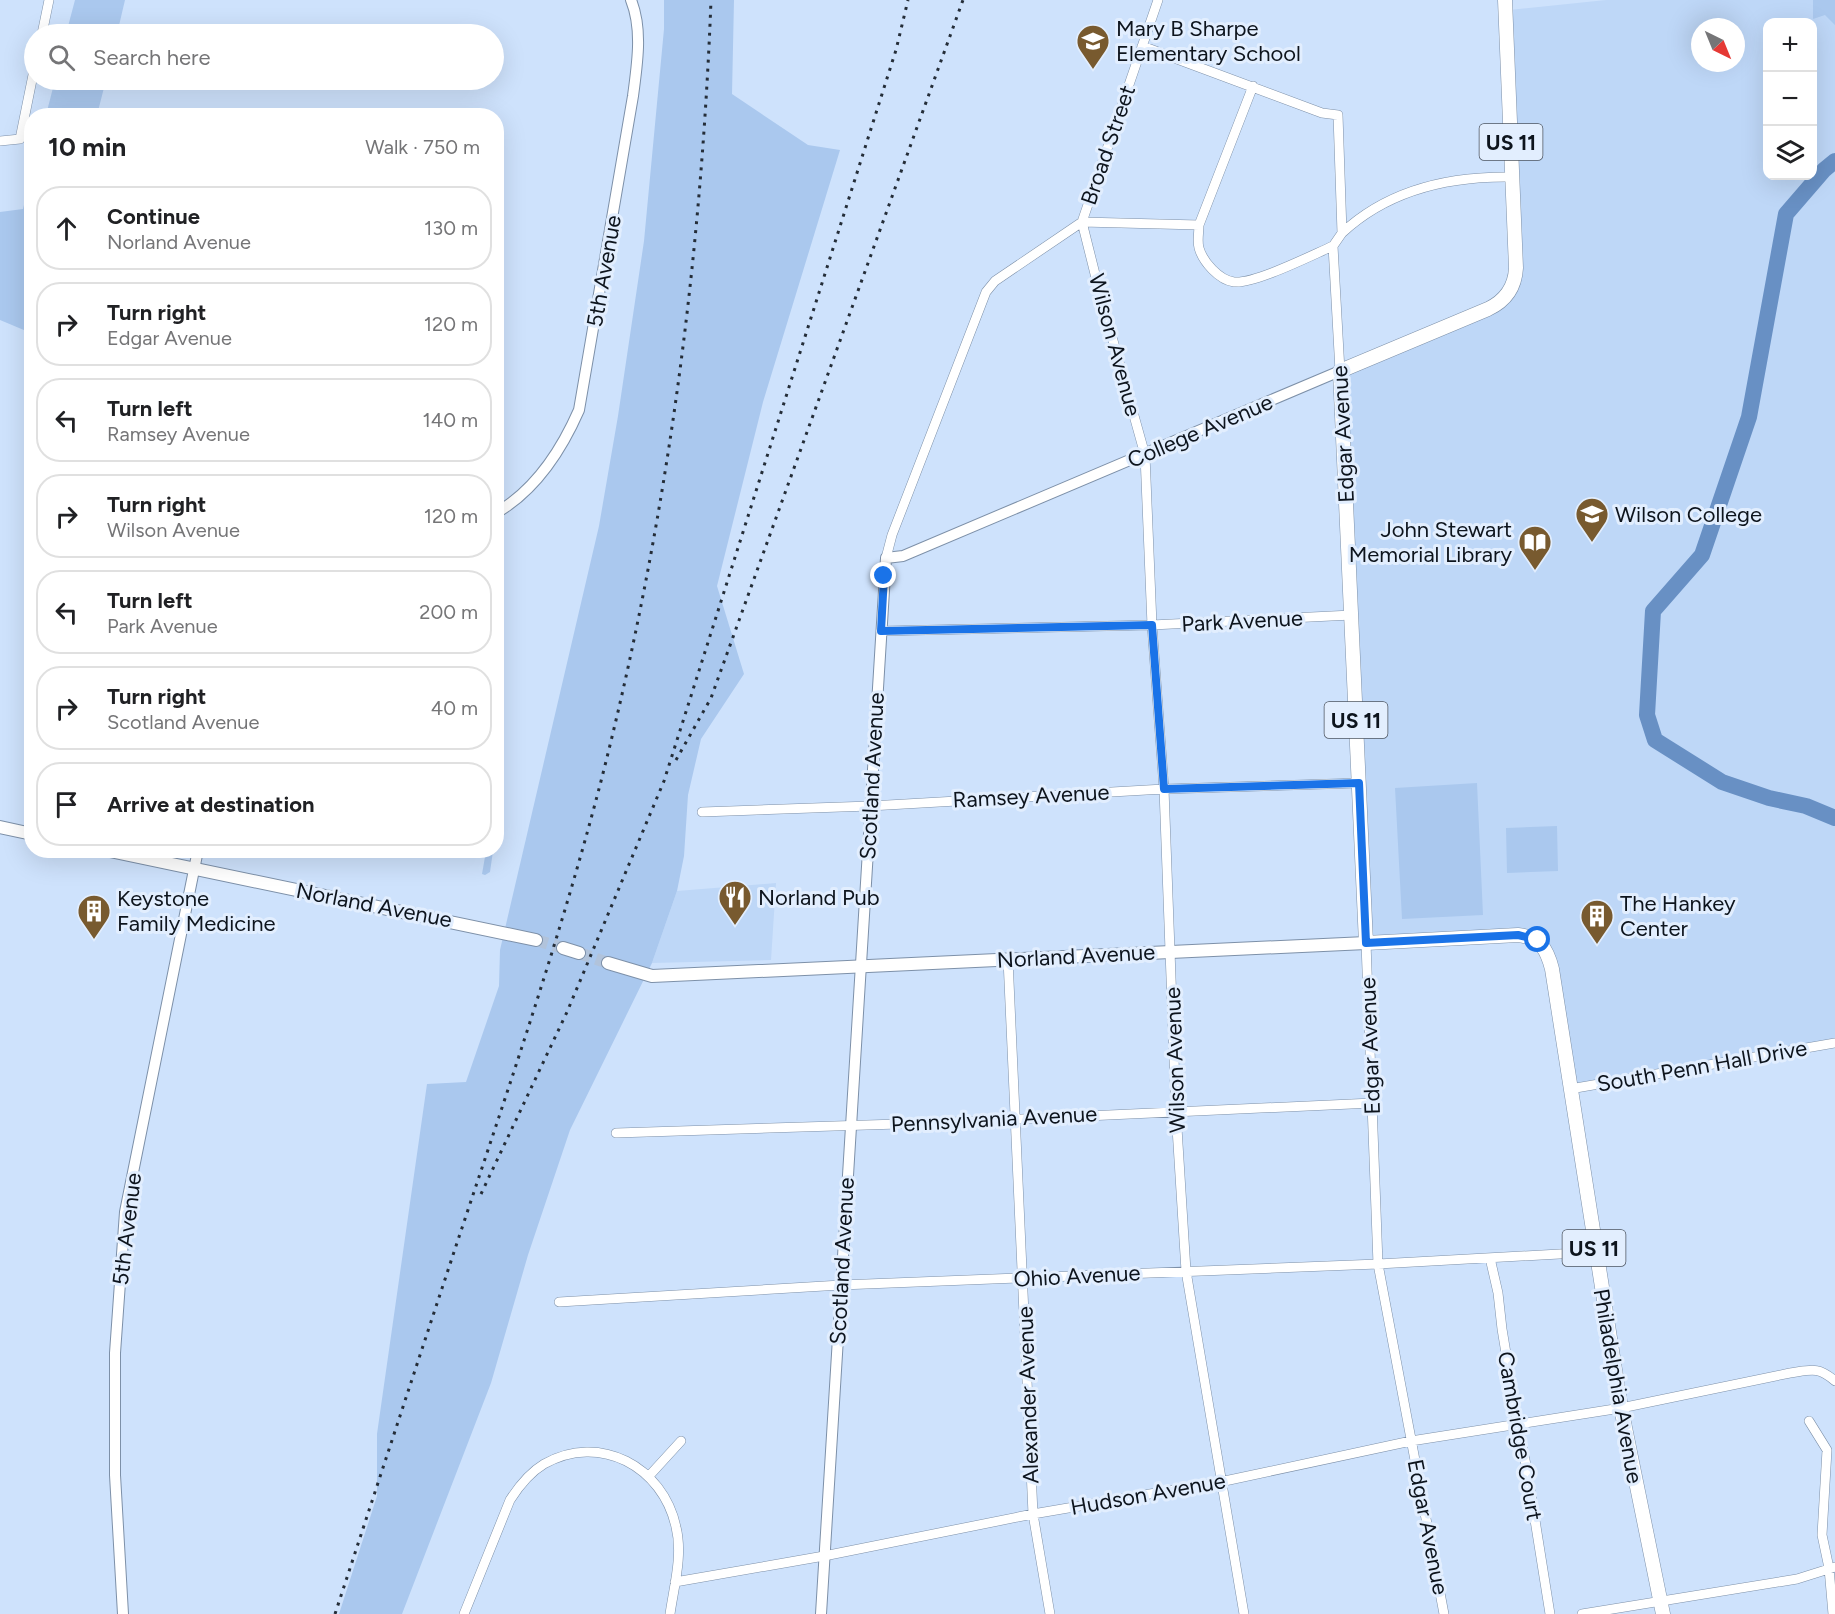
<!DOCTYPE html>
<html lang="en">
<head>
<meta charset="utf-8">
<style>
  body { margin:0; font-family:Figtree,sans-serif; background:#f2f2f2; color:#202124 }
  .controls { position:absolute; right:18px; top:18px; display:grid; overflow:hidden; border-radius:12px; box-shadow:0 6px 24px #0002 }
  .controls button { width:54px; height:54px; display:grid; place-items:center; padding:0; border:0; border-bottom:2px solid #e0e0e0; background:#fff; color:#202124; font:30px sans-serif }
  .compass { position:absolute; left:1691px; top:18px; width:54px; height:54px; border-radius:50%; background:#fff; box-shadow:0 6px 24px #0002; rotate:137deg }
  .stop { position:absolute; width:18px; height:18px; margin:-14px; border:4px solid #1a73e8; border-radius:50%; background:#fff }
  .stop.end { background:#1a73e8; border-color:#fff; box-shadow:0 2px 6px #0008 }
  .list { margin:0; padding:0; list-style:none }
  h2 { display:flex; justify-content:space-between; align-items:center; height:78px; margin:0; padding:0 24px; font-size:26px }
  h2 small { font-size:20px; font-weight:400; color:#757577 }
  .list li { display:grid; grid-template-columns:39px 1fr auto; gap:18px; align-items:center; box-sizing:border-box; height:84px; margin:0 12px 12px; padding:0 12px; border:2px solid #e0e0e0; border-radius:24px }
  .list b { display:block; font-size:22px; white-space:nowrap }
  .list p { margin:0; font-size:20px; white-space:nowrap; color:#757577 }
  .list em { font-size:20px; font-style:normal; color:#757577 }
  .icon { flex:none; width:33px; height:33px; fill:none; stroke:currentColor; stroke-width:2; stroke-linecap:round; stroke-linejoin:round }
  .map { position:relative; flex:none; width:1835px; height:1614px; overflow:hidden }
  .search { position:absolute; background:#fff; box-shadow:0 6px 24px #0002; left:24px; top:24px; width:480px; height:66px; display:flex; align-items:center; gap:15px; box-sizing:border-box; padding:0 21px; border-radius:33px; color:#757577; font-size:22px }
  .panel { position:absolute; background:#fff; box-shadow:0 6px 24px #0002; left:24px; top:108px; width:480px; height:750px; border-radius:24px }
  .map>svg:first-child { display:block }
  .built { fill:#bed7f7; fill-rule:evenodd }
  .green { fill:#aac8ee }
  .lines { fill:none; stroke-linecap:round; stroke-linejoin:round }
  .river { stroke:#6890c4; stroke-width:16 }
  .secondary-tunnel { stroke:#b1c3db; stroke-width:12; stroke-dasharray:12 6; stroke-linecap:butt }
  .minor-casing { stroke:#7d90a8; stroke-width:10 }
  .tertiary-casing { stroke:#7d90a8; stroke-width:12 }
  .secondary-casing { stroke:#7d90a8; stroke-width:14 }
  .primary-casing { stroke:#7d90a8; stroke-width:15 }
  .minor { stroke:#fff; stroke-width:9 }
  .tertiary { stroke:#fff; stroke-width:10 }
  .secondary { stroke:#fff; stroke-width:12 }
  .primary { stroke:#fff; stroke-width:14 }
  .rail { stroke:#242d38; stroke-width:3; stroke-dasharray:3 6; stroke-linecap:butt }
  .route { stroke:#1a73e8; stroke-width:8 }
  .labels { text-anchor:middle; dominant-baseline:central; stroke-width:6; stroke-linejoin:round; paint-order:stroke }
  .shield { fill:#e2eefe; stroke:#4d5560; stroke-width:1.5 }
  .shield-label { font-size:21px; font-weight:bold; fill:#0d141d }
  .poi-label { font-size:22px; fill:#0d141d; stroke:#e2eefe; text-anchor:start }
  .street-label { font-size:22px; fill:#0d141d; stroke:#e2eefe }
</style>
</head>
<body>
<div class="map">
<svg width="1835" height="1614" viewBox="0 0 1835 1614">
  <rect width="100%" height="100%" fill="#cee2fc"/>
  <path class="built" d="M 1606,0 L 1835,0 L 1835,1043 L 1570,1089 L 1552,969 L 1538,941 L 1366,943 L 1340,371 L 1489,309 L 1511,288 L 1509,10 ZM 1768,22 L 1812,22 L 1812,176 L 1768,176 ZM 1700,27 L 1736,27 L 1736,63 L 1700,63 Z
    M 776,883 L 771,960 L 652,963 L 677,891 Z"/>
  <path class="green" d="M 75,0 L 125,0 L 117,34 L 66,34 Z
    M 664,0 L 734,0 L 732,94 L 808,145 L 840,150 L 763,402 L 717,586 L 744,674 L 701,739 L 688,795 L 684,856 L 677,891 L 652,963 L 570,1130 L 528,1255 L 491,1383 L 402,1614 L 339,1614 L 377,1496 L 377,1434 L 427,1084 L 466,1082 L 499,986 L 500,950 L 599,526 L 618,416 L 644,241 L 664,29 Z
    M 1813,0 L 1835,0 L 1835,25 L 1825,15 L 1813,19 Z
    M 55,80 L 106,80 L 97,115 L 46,115 Z
    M 31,176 L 32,333 L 31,333 L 0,320 L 0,212 L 23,209 Z
    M 1477,783 L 1483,915 L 1402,919 L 1395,788 Z
    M 1557,826 L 1558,871 L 1507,873 L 1506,828 Z
    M 486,851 L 493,851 L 490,872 L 485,875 L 482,874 Z"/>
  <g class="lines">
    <path class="river" d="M 1835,161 L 1824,170 L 1786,214 L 1749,417 L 1702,555 L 1653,611 L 1647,715 L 1655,740 L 1722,782 L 1769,798 L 1806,806 L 1835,818"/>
    <path class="secondary-tunnel" d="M 536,940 L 563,948
      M 579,953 L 608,963"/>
    <defs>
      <path id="minor" d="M 42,34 L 49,0
        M 1142,46 L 1322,113 L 1338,115 L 1342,233 L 1333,246 L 1340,371
        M 1253,86 L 1199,225 C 1199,232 1197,241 1199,248 C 1203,262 1219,280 1234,282 C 1255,284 1312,255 1333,246
        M 0,141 L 20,139 L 34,70
        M 1082,222 L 1100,294 L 1145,455 L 1152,625 L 1164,789 L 1176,1112 L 1186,1271 L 1244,1614
        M 1082,222 L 1158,0
        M 1082,222 L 1199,225
        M 1342,233 C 1389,189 1450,176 1512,177
        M 886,558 L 892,535 L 986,292 L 995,281 L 1082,222
        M 881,631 L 1152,625 L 1352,615
        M 702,812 L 870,806 L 1164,789 L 1359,783
        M 1366,943 L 1378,1264 L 1444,1614
        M 1008,959 L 1033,1514 L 1050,1614
        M 1570,1089 L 1835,1043
        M 616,1133 L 931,1123 L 1373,1103
        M 1490,1258 L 1498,1293 L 1502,1329 L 1516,1414 L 1527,1470 L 1550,1614
        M 559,1302 L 841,1285 L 1378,1264 L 1595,1252
        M 1809,1421 L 1827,1450 L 1822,1535 L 1829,1568 L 1833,1614
        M 649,1476 L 681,1441
        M 675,1582 L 824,1556 L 1033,1514 L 1220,1482 L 1411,1441 L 1621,1408 L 1790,1373 C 1811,1370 1818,1366 1835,1381
        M 464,1614 L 510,1500 C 519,1486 529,1473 544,1464 C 600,1432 663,1467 676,1527 C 683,1555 674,1586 670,1614
        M 1582,1614 L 1797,1579 L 1835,1567"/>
      <path id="tertiary" d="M 496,513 C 536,490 561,451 579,410 L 633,96 C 637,65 643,30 631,0
        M 123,1614 L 115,1475 L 115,1353 L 125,1212 L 198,850
        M 821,1614 L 886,558 L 903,556 L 1340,371"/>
      <path id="secondary" d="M 0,827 L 32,834
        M 105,850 L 536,940
        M 563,948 L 579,953
        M 608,963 L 652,976 L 1366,943"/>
      <path id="primary" d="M 1505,0 L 1516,268 C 1515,287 1505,301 1488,309 L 1340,371 L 1366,943 L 1518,935 C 1540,937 1547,949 1552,969 L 1621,1408 L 1663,1614"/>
    </defs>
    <use href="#minor" class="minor-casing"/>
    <use href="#tertiary" class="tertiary-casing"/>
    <use href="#secondary" class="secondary-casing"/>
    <use href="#primary" class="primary-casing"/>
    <use href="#minor" class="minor"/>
    <use href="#tertiary" class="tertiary"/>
    <use href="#secondary" class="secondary"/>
    <use href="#primary" class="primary"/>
    <path class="rail" d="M 676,760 L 711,698 L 963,0
      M 481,1194 L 567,1012 L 664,781 L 896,50 L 908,0
      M 335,1614 C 375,1492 415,1370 455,1249 C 506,1095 559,942 600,785 C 666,529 701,264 711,0"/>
  </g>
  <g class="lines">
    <path class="route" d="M 884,576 L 881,631 L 1152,625 L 1164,789 L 1359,783 L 1366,943 L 1518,935 L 1538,940"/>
  </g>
  <defs>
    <symbol id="school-pin" viewBox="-11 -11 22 30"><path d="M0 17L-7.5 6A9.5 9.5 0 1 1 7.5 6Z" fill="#785a2f" stroke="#e2eefe"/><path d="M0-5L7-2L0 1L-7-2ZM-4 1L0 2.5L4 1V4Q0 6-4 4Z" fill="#fff"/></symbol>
    <symbol id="university-pin" viewBox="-11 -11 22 30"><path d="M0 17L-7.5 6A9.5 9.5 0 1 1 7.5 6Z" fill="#785a2f" stroke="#e2eefe"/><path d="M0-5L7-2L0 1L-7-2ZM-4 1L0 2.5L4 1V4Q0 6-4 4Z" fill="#fff"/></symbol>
    <symbol id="library-pin" viewBox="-11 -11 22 30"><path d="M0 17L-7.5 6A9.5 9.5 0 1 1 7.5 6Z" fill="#785a2f" stroke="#e2eefe"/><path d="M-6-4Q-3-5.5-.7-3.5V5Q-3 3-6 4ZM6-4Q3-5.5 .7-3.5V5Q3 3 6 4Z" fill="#fff"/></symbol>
    <symbol id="restaurant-pin" viewBox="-11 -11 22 30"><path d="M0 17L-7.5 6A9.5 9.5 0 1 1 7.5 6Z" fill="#785a2f" stroke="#e2eefe"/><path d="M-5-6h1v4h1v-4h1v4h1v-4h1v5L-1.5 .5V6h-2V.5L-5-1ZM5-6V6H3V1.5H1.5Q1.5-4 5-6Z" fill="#fff"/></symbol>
    <symbol id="building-pin" viewBox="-11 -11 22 30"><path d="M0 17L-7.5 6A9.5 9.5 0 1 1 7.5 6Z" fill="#785a2f" stroke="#e2eefe"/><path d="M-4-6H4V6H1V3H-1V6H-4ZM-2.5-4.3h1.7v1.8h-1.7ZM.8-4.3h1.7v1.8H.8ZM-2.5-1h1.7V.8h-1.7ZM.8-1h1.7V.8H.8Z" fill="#fff"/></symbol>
  </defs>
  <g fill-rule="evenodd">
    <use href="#school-pin" x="1074" y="22" width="38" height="52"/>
    <use href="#university-pin" x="1573" y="495" width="38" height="52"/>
    <use href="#library-pin" x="1516" y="523" width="38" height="52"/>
    <use href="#restaurant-pin" x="716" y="878" width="38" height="52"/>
    <use href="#building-pin" x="75" y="892" width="38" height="52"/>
    <use href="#building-pin" x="1578" y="897" width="38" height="52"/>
  </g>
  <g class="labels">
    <g class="shield">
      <rect x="1479.5" y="124" width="63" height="36" rx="4.5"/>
      <rect x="1324.5" y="702" width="63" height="36" rx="4.5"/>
      <rect x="1562.5" y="1230" width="63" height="36" rx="4.5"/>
    </g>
    <g class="shield-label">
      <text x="1511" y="142">US 11</text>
      <text x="1356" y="720">US 11</text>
      <text x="1594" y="1248">US 11</text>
    </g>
    <g class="poi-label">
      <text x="1116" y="28">Mary B Sharpe<tspan x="1116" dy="25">Elementary School</tspan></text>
      <text x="1615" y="514">Wilson College</text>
      <text x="1512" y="529" text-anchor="end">John Stewart<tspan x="1512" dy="25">Memorial Library</tspan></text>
      <text x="758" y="897">Norland Pub</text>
      <text x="117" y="898">Keystone<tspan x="117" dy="25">Family Medicine</tspan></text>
      <text x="1620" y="903">The Hankey<tspan x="1620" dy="25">Center</tspan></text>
    </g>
    <g class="street-label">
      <text transform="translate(1108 145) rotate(-71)">Broad Street</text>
      <text transform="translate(604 271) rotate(-80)">5th Avenue</text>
      <text transform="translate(1115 345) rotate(75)">Wilson Avenue</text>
      <text transform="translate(1200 431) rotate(-23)">College Avenue</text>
      <text transform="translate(1343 434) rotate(-93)">Edgar Avenue</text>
      <text transform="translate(1242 621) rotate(-3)">Park Avenue</text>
      <text transform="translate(872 776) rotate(-87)">Scotland Avenue</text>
      <text transform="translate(1031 796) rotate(-3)">Ramsey Avenue</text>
      <text transform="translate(374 905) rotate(11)">Norland Avenue</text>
      <text transform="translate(1076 956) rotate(-3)">Norland Avenue</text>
      <text transform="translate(1370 1046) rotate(-92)">Edgar Avenue</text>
      <text transform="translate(1175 1060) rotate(-92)">Wilson Avenue</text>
      <text transform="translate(1702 1066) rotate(-10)">South Penn Hall Drive</text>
      <text transform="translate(994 1119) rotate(-3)">Pennsylvania Avenue</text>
      <text transform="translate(127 1229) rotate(-83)">5th Avenue</text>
      <text transform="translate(842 1261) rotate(-87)">Scotland Avenue</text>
      <text transform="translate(1077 1276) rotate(-3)">Ohio Avenue</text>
      <text transform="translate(1618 1386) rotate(80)">Philadelphia Avenue</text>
      <text transform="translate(1028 1395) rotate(-92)">Alexander Avenue</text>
      <text transform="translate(1520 1436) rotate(80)">Cambridge Court</text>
      <text transform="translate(1148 1494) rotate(-10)">Hudson Avenue</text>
      <text transform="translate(1428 1527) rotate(79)">Edgar Avenue</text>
    </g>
  </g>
</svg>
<div class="controls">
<button>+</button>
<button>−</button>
<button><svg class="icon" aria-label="layers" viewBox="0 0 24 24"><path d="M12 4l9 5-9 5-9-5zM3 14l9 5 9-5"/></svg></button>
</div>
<svg class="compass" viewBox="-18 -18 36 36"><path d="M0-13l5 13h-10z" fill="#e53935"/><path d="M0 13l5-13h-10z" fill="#757577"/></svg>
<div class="stop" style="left:1538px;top:940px"></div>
<div class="stop end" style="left:884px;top:576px"></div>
<div class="search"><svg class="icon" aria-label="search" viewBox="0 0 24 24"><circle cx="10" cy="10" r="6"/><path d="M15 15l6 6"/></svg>Search here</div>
<section class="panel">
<h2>10 min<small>Walk · 750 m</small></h2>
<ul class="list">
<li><svg class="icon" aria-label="ahead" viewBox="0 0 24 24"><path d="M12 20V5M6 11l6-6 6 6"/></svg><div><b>Continue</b><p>Norland Avenue</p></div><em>130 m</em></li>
<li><svg class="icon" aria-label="right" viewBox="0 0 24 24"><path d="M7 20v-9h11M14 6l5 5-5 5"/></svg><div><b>Turn right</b><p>Edgar Avenue</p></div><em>120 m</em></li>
<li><svg class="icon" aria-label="left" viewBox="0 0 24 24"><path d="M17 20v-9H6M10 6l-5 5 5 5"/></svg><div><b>Turn left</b><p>Ramsey Avenue</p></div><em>140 m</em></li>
<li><svg class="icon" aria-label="right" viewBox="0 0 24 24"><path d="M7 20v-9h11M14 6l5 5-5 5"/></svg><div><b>Turn right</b><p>Wilson Avenue</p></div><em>120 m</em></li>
<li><svg class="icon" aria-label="left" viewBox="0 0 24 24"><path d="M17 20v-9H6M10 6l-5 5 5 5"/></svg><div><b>Turn left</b><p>Park Avenue</p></div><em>200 m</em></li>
<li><svg class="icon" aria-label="right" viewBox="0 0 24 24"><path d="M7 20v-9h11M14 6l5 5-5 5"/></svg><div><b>Turn right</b><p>Scotland Avenue</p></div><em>40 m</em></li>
<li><svg class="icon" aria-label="arrive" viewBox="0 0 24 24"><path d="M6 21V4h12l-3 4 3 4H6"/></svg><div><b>Arrive at destination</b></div></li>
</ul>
</section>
</div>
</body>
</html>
